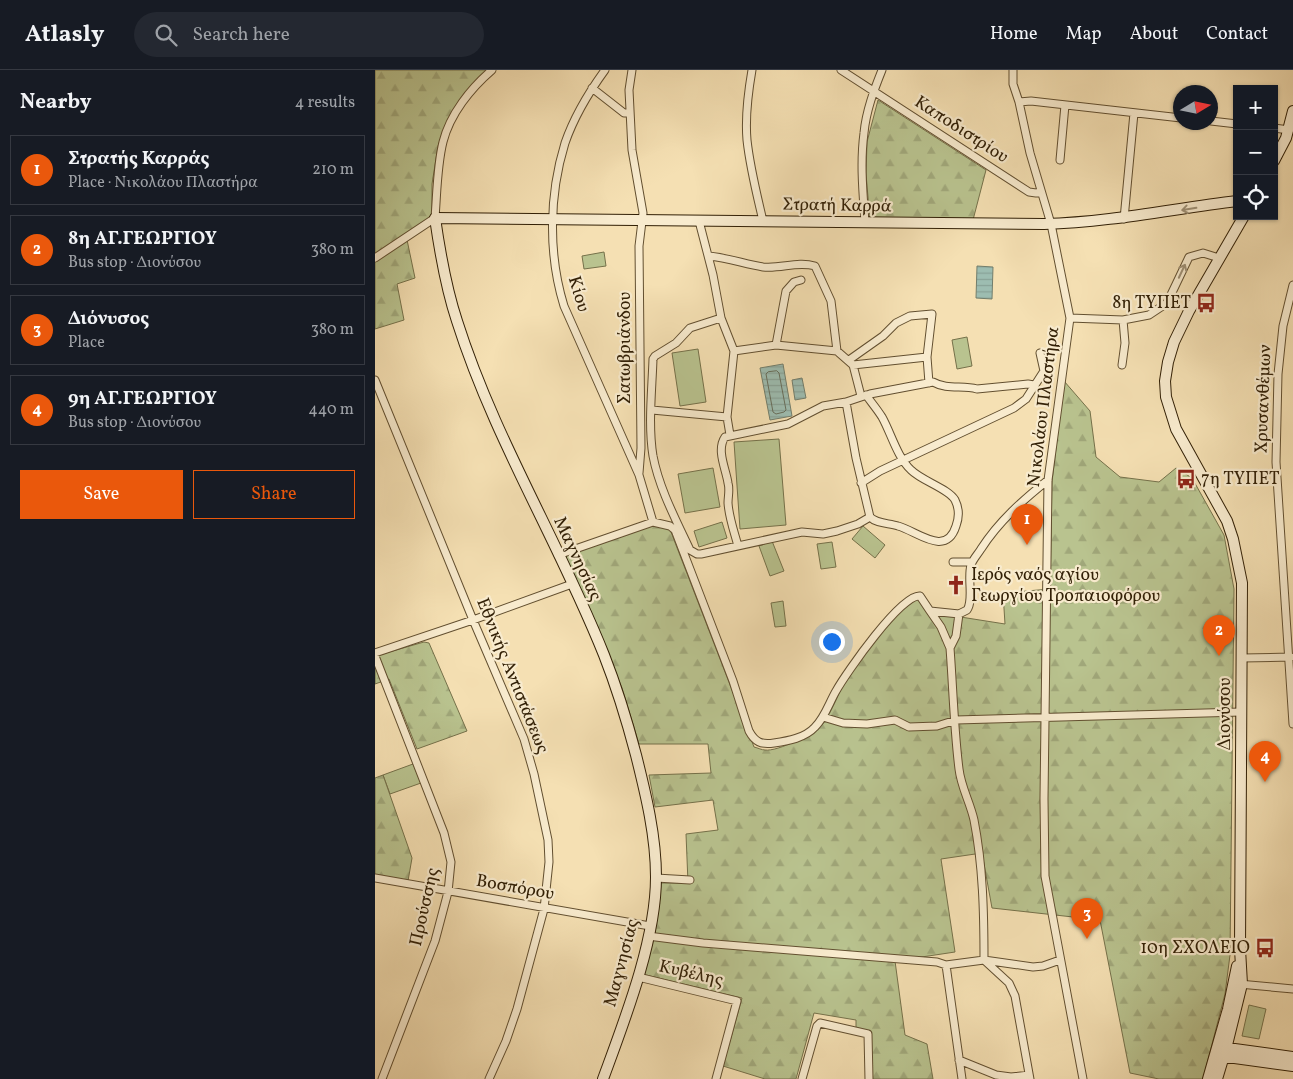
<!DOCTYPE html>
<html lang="en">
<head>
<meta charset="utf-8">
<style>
  body { margin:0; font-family:Vollkorn,serif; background:#242831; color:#f1f3f6 }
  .controls { position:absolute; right:15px; top:15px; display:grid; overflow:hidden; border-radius:0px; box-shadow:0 1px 4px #0004 }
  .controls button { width:45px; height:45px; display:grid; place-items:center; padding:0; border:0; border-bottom:1px solid #363941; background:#171b24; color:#f1f3f6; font:25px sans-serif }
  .compass { position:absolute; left:798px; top:15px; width:45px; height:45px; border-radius:50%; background:#171b24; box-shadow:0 1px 4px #0004; rotate:80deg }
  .you { position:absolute; left:456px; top:571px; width:18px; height:18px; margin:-12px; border:4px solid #fff; border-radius:50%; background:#1a73e8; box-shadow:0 0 0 8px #1a73e833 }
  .badge { display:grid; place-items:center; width:32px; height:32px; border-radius:50%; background:#ea580c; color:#fff; font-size:16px; font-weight:700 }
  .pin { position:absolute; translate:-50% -41px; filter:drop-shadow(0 1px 2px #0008) }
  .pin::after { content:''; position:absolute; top:26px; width:18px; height:15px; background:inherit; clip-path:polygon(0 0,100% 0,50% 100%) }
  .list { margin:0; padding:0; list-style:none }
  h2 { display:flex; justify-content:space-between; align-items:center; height:65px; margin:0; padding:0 20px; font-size:21px }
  h2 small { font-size:16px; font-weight:400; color:#9ea1a6 }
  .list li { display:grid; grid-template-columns:32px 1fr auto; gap:15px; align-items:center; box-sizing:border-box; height:70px; margin:0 10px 10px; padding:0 10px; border:1px solid #363941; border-radius:0px }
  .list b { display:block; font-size:19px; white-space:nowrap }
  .list p { margin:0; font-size:16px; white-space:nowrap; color:#9ea1a6 }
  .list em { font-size:16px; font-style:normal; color:#9ea1a6 }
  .actions { display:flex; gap:10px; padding:15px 20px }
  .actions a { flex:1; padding:11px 0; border:1px solid #ea580c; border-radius:0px; text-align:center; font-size:18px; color:#ea580c }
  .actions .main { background:#ea580c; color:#fff }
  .icon { flex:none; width:28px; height:28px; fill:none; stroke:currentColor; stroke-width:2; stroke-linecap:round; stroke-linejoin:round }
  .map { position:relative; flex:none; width:918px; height:1009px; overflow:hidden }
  header { display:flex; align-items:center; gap:30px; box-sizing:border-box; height:70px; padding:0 25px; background:#171b24; border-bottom:1px solid #363941 }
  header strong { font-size:24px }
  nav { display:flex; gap:28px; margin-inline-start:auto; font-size:18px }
  .search { width:350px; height:45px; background:#242831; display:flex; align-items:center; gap:12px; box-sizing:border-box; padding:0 18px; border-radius:28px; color:#9ea1a6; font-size:19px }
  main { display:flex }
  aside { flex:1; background:#171b24 }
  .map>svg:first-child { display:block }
  .grass { fill:#b9c38f; stroke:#75714a }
  .forest { fill:url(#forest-firs); stroke:#75714a }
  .water { fill:url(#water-rules); stroke:#727e6c }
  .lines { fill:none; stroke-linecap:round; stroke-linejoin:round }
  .shore { stroke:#676e5b; stroke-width:1 }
  .street-casing { stroke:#624f30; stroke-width:9 }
  .secondary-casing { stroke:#311f05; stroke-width:12 }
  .street { stroke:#f8ebce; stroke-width:7 }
  .secondary { stroke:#f8ebce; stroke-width:10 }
  .oneway { stroke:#9e8f74 }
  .labels { text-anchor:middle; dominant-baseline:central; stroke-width:4.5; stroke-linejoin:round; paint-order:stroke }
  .street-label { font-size:18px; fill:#311f05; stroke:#f8ebce }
  .poi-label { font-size:18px; fill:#311f05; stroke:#f8ebce; text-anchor:end }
</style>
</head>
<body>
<header>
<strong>Atlasly</strong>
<div class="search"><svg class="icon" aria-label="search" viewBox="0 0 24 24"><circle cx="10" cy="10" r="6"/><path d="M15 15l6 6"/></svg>Search here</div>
<nav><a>Home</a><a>Map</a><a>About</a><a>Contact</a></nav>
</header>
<main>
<aside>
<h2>Nearby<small>4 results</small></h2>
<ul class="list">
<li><span class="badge">1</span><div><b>Στρατής Καρράς</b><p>Place · Νικολάου Πλαστήρα</p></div><em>210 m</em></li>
<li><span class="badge">2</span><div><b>8η ΑΓ.ΓΕΩΡΓΙΟΥ</b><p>Bus stop · Διονύσου</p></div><em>380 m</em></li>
<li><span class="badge">3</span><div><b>Διόνυσος</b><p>Place</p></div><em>380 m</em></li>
<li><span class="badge">4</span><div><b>9η ΑΓ.ΓΕΩΡΓΙΟΥ</b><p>Bus stop · Διονύσου</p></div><em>440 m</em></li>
</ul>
<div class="actions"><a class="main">Save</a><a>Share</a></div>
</aside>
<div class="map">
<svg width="918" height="1009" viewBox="0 0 918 1009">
  <defs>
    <pattern id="forest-firs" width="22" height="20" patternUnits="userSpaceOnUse" patternTransform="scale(1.25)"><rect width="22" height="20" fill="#b9c38f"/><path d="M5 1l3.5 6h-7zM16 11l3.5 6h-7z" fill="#a0a77a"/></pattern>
    <pattern id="water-rules" width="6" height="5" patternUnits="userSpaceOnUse" patternTransform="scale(1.25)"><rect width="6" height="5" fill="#9dbdb1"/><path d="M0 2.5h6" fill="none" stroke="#88a297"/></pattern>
  </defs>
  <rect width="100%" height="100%" fill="#f5e0b3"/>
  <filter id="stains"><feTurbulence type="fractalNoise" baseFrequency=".004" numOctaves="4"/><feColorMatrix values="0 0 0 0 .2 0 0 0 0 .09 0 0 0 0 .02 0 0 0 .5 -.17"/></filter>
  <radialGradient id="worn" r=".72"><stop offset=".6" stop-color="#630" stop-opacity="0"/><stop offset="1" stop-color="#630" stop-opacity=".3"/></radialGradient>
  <path class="grass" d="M 229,182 L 231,196 L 209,199 L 207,186 Z
    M 592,267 L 597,296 L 582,299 L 577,270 Z
    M 323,279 L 331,332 L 305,336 L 297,283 Z
    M 404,369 L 411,455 L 365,459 L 359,372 Z
    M 338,398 L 345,437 L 310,443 L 303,404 Z
    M 347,452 L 352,468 L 324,477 L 319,461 Z
    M 488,456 L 510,475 L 500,488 L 477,469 Z
    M 397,471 L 409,501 L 395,506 L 384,476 Z
    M 457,472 L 461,497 L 446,499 L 442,474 Z
    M 408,531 L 411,556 L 400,557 L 396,533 Z
    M 38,694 L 46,713 L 15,724 L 8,705 Z
    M 874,935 L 891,939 L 884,969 L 867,966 Z"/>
  <path class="forest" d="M 0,0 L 114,0 L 72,51 L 63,76 L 57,114 L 57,151 L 31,165 L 40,208 L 22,214 L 29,250 L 0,259 Z
    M 503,30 L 611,100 L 598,150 L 495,150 L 491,104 L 492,72 Z
    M 689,311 L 715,341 L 721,387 L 745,407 L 784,412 L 801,398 L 817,408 L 849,465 L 859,519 L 855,885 L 850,924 L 828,1009 L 784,1009 L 755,1003 L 725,850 L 617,838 L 607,783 L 566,789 L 580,882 L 520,891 L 530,965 L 552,974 L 558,1009 L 493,1009 L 492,966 L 481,963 L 481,950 L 439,943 L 421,1009 L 390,1009 L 348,996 L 367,928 L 267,904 L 285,813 L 313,813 L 311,764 L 343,760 L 338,730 L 280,737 L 274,705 L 336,703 L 333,674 L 264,674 L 247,618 L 223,560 L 189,486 L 273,456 L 285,455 L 294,457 L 379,677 C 383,678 387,680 390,680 C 402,682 441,663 448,654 C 458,640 464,621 473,606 C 483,587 524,535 543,527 L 554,542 L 630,554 L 628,523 L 675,519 L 677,412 Z
    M 49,572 L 54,573 L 92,661 L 42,679 L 14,609 L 0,614 L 0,586 Z
    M 8,705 L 37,788 L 33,811 L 0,806 L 0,708 Z"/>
  <path class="water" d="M 602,196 L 618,197 L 617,229 L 601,228 Z
    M 408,294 L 417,346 L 395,350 L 385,298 Z
    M 427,308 L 431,328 L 420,330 L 417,310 Z"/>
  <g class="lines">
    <path class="shore" d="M 402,301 L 404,303 L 411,340 L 409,342 L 401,344 L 398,342 L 391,304 L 393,302 Z"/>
    <defs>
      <path id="street" d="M 230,0 C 214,22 199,47 190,73 C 174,125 173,184 189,236 L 264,405 L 278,452
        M 257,0 L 254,20 L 257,80 L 268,143 L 264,176 L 266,378 L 264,403
        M 377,0 C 373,23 370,47 372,70 C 375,98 382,125 388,151
        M 466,0 L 654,122 L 661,123 L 666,122
        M 638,0 L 638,14 L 644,32 L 655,83 L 676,154 L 695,248 L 673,410 L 669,729 L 670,806 L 708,1009
        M 217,18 L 249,43 L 254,43
        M 644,32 L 656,31 L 806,48
        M 836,51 L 862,54
        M 899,58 L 914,60
        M 685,90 L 690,35
        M 749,149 L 759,43
        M 324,151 L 338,205 L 346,248 L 359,281 L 352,347 L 355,365
        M 490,152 C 488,123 485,93 489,63 C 491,41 499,20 507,0
        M 334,186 C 353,188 370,194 388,197 C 406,199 422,191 440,196 L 456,231 L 462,281
        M 0,188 L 60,148 C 62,123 62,96 68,72 C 75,44 96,18 117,0
        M 918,215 L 908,256 L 903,304 L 901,392 L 918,654
        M 346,248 L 315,258 L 301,273 L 280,286 L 278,289 C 277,320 273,355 278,386 C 284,418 301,450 315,480 L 322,484 L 326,484 L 427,462 L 448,464 L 462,461 L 483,454 L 495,447
        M 695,248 L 748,250 L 774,245 L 792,233 L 814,187 L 828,183 L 844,188
        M 401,275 L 411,221 L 419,212 L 426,210
        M 359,281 L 401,275 L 462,281 L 478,295 L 486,326
        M 474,290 L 508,266 L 521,253 L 535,246 L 557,244 L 552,287 L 554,313
        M 478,295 L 552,287
        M 747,295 L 750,273 L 748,250
        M 0,310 L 98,550 L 149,669 L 159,704 L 173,770 L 174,792 L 169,839 L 142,939 L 131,971 L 114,1009
        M 471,332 L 481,388 L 495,447 C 502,454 514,453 523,456 C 542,461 571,488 581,456 C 584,448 584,438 580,430 C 574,419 547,411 536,400 C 522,387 516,363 507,347 C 502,339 496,332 491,325
        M 277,340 L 352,347
        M 486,413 L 505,401 L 639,338 L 651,329 L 669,301 L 665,283
        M 363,476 C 359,461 354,448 353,433 C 353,426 355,420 353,413 C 351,399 341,380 350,367 L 413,354 L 448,336 L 471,332 L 495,324 L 558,312 C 572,320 587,315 602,319 L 653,314 L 659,315
        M 183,485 L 278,452 L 295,456 L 300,460 L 358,611 L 374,661 C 380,672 386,675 399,673 C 413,671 430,668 440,657 C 450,647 454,633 461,621 C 471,603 527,523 545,526 L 555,541 L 584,544 L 592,540 C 599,530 592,508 596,495 C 598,489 603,484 606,479 C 624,451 648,430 673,410
        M 578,492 L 597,492
        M 555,541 L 566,557 L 575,578
        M 584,544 L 581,566 L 575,578 C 578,618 579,659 584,699 C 586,717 595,732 599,750 C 608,796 609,843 609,890 L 634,913 L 640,926 L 655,1009
        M 0,583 L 98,550 L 197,514
        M 0,586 L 69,763 L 76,792 L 73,822 L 60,871 L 7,1009
        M 867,588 L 916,587
        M 448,647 L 468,653 L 492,654 L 520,650 L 534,657 L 562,656 L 581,650 L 866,642
        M 0,808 L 275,856
        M 281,808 L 315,810
        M 273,866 L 328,873 L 562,892 L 571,895 L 609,890 L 658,897 L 668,896 L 685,890
        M 571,895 L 587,1009
        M 263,907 L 362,931 L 341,1009
        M 864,914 L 918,919
        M 584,990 L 621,1005 L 636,1007 L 654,1005
        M 427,1009 L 442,956 L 445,953 L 493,964 L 494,1009"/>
      <path id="secondary" d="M 899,91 L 911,68 L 918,41
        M 845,977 L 918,987
        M 845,986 L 918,996
        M 228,1009 C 250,949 281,870 281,807 C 281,766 271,725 261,685 C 252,651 242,618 229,585 C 184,472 119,368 82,251 C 71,218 65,183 60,148 L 669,154 C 736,152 796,139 862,131
        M 833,1009 L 853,939 L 862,896
        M 842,1009 L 851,979 L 867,914 L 865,879 L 867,513 L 858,469 L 852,451 L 801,359 L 791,327 L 790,311 L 793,292 L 799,272 L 814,241 L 869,146"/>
    </defs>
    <use href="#street" class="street-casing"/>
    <use href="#secondary" class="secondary-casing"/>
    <use href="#street" class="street"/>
    <use href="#secondary" class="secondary"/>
  </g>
  <defs><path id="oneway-shaft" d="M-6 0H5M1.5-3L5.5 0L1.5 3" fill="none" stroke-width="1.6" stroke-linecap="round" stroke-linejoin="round" transform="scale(1.25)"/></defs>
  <g class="oneway">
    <use href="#oneway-shaft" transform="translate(814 139) rotate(171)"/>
    <use href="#oneway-shaft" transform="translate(807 201) rotate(-65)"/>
  </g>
  <defs>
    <symbol id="bus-bare" viewBox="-9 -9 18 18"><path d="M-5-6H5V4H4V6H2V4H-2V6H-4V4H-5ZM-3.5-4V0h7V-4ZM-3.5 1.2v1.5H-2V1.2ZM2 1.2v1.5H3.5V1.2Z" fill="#8f2418" stroke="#f8ebce" stroke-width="2.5" paint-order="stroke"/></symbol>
    <symbol id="church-bare" viewBox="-9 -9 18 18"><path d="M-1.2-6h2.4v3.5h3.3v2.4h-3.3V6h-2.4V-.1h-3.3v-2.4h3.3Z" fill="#8f2418" stroke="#f8ebce" stroke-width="2.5" paint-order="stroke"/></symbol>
  </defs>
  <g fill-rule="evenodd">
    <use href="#bus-bare" x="817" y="219" width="28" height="28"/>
    <use href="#bus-bare" x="797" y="395" width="28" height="28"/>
    <use href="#church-bare" x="567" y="501" width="28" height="28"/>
    <use href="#bus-bare" x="876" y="864" width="28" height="28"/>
  </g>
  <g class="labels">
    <g class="street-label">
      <text transform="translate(586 60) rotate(33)">Καποδιστρίου</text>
      <text transform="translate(462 136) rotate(1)">Στρατή Καρρά</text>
      <text transform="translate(203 224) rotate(73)">Κίου</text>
      <text transform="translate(250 278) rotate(-90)">Σατωβριάνδου</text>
      <text transform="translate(889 329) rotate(-88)">Χρυσανθέμων</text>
      <text transform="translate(669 337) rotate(-83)">Νικολάου Πλαστήρα</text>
      <text transform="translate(202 489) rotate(65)">Μαγνησίας</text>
      <text transform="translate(137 606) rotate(68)">Εθνικής Αντιστάσεως</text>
      <text transform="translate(850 644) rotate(-90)">Διονύσου</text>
      <text transform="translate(140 818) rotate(10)">Βοσπόρου</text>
      <text transform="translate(50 837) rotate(-77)">Προύσσης</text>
      <text transform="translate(247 893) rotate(-75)">Μαγνησίας</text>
      <text transform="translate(316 904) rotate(13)">Κυβέλης</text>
    </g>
    <g class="poi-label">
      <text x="816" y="233">8η ΤΥΠΕΤ</text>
      <text x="826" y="409" text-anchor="start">7η ΤΥΠΕΤ</text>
      <text x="596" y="505" text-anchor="start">Ιερός ναός αγίου<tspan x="596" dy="21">Γεωργίου Τροπαιοφόρου</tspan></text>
      <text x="875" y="878">10η ΣΧΟΛΕΙΟ</text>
    </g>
  </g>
  <rect width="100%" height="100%" filter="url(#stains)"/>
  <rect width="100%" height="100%" fill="url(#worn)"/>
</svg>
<div class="controls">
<button>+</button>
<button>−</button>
<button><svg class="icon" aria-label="locate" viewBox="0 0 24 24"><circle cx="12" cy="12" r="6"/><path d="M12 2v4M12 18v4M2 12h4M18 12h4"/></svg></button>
</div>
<svg class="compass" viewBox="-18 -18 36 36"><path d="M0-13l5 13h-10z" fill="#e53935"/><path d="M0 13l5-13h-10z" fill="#9ea1a6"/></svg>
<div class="you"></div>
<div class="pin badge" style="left:652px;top:475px">1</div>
<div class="pin badge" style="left:844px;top:586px">2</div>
<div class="pin badge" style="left:712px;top:869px">3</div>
<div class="pin badge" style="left:890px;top:712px">4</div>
</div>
</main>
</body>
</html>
